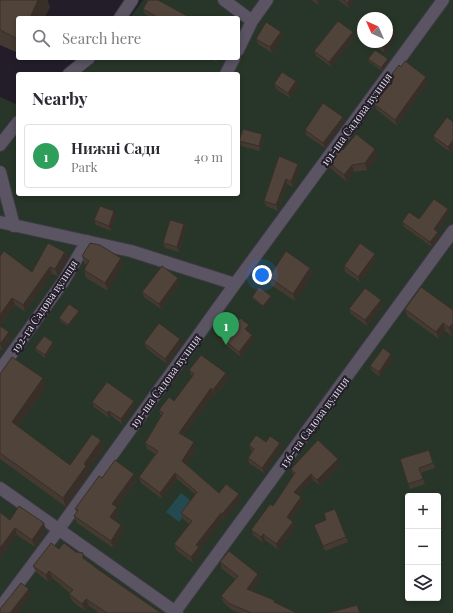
<!DOCTYPE html>
<html lang="en">
<head>
<meta charset="utf-8">
<style>
  body { margin:0; font-family:"Playfair Display",serif; background:#f7f7f7; color:#2b2b33 }
  .controls { position:absolute; right:12px; bottom:12px; display:grid; overflow:hidden; border-radius:4px; box-shadow:0 2px 6px #0003 }
  .controls button { width:36px; height:36px; display:grid; place-items:center; padding:0; border:0; border-bottom:1px solid #e1e1e2; background:#fff; color:#2b2b33; font:20px sans-serif }
  .compass { position:absolute; left:357px; top:12px; width:36px; height:36px; border-radius:50%; background:#fff; box-shadow:0 2px 6px #0003; rotate:315deg }
  .you { position:absolute; left:262px; top:275px; width:14px; height:14px; margin:-10px; border:3px solid #fff; border-radius:50%; background:#1a73e8; box-shadow:0 0 0 6px #1a73e833 }
  .badge { display:grid; place-items:center; width:26px; height:26px; border-radius:50%; background:#895874; color:#fff; font-size:13px; font-weight:700 }
  .pin { position:absolute; translate:-50% -33px; filter:drop-shadow(0 1px 2px #0008) }
  .pin::after { content:''; position:absolute; top:21px; width:14px; height:12px; background:inherit; clip-path:polygon(0 0,100% 0,50% 100%) }
  .list { margin:0; padding:0; list-style:none }
  h2 { display:flex; justify-content:space-between; align-items:center; height:52px; margin:0; padding:0 16px; font-size:17px }
  h2 small { font-size:13px; font-weight:400; color:#7c7c81 }
  .list li { display:grid; grid-template-columns:26px 1fr auto; gap:12px; align-items:center; box-sizing:border-box; height:64px; margin:0 8px 8px; padding:0 8px; border:1px solid #e1e1e2; border-radius:4px }
  .list b { display:block; font-size:15px; white-space:nowrap }
  .list p { margin:0; font-size:13px; white-space:nowrap; color:#7c7c81 }
  .list em { font-size:13px; font-style:normal; color:#7c7c81 }
  .icon { flex:none; width:22px; height:22px; fill:none; stroke:currentColor; stroke-width:2; stroke-linecap:round; stroke-linejoin:round }
  .map { position:relative; flex:none; width:453px; height:613px; overflow:hidden }
  .search { position:absolute; background:#fff; box-shadow:0 2px 6px #0003; left:16px; top:16px; width:224px; height:44px; display:flex; align-items:center; gap:10px; box-sizing:border-box; padding:0 14px; border-radius:4px; color:#7c7c81; font-size:15px }
  .panel { position:absolute; background:#fff; box-shadow:0 2px 6px #0003; left:16px; top:72px; width:224px; height:124px; border-radius:4px }
  .map>svg:first-child { display:block }
  .green { fill:#273628; fill-rule:evenodd }
  .water { fill:#254950 }
  .lines { fill:none; stroke-linecap:round; stroke-linejoin:round }
  .minor-casing { stroke:#3e3a44; stroke-width:14 }
  .minor { stroke:#5a5463; stroke-width:12 }
  .wall { fill:#453a32 }
  .shaded-wall { fill:#382f29 }
  .building { fill:#50433a; stroke:#382f29 }
  .labels { text-anchor:middle; dominant-baseline:central; stroke-width:4; stroke-linejoin:round; paint-order:stroke }
  .street-label { font-size:11px; fill:#dedbe3; stroke:#221d29 }
</style>
</head>
<body>
<div class="map">
<svg width="453" height="613" viewBox="0 0 453 613">
  <rect width="100%" height="100%" fill="#221d29"/>
  <path class="green" d="M 143,0 L 453,0 L 453,613 L 0,613 L 0,97 L 18,105 L 18,194 L 238,194 L 238,74 L 81,74 L 99,58 L 238,58 L 238,18 L 130,18 ZM 363,18 L 387,18 L 387,42 L 363,42 ZM 408,496 L 438,496 L 438,598 L 408,598 Z"/>
  <path class="water" d="M 181,493 L 194,503 L 179,522 L 166,512 Z"/>
  <g class="lines">
    <defs>
      <path id="minor" d="M 224,0 L 252,21
        M 120,18 L 132,0
        M 238,50 L 252,21 L 267,0
        M 69,74 L 89,58
        M 226,74 L 234,58
        M 0,145 L 18,122
        M 0,172 L 14,226
        M 0,222 L 131,251 L 235,284
        M 0,370 L 63,282 L 87,241
        M 0,488 L 177,613
        M 0,608 L 59,529 L 235,284 L 443,0
        M 174,613 L 453,231"/>
    </defs>
    <use href="#minor" class="minor-casing"/>
    <use href="#minor" class="minor"/>
  </g>
  <path class="wall" d="M 0,0 L 47,0 L 50,7 L 44,18 L 18,18 L 18,53 L 0,45 Z
    M 311,0 L 322,0 L 319,5 Z
    M 338,0 L 355,0 L 349,8 Z
    M 143,9 L 191,18 L 152,18 L 145,14 Z
    M 396,36 L 385,53 L 373,45 L 372,42 L 387,42 Z
    M 283,37 L 272,53 L 258,44 L 256,39 Z
    M 355,37 L 331,67 L 316,56 L 314,51 Z
    M 211,58 L 221,58 L 217,63 Z
    M 368,59 L 388,59 L 388,62 L 382,71 L 369,62 Z
    M 392,74 L 428,82 L 397,126 L 376,109 L 374,104 L 392,81 L 391,80 L 393,77 Z
    M 296,81 L 298,86 L 290,98 L 276,89 L 274,84 Z
    M 343,117 L 344,122 L 325,148 L 306,135 L 305,130 Z
    M 453,122 L 453,148 L 450,152 L 435,141 L 433,136 Z
    M 262,134 L 264,139 L 260,151 L 241,146 L 239,141 Z
    M 343,150 L 378,157 L 367,170 L 354,172 L 347,182 L 330,168 L 327,161 Z
    M 298,164 L 300,169 L 293,187 L 287,184 L 278,211 L 266,206 L 264,201 Z
    M 448,209 L 450,214 L 437,231 L 440,237 L 432,247 L 404,227 L 402,222 L 419,219 Z
    M 116,217 L 111,231 L 96,225 L 94,220 Z
    M 184,224 L 186,229 L 179,252 L 165,248 L 163,243 Z
    M 65,252 L 68,259 L 58,276 L 52,274 L 25,312 L 15,305 L 0,326 L 11,339 L 3,351 L 0,349 L 0,256 L 32,272 Z
    M 82,256 L 121,258 L 123,265 L 108,291 L 86,278 L 84,270 L 87,265 L 84,263 Z
    M 377,259 L 360,282 L 345,272 L 344,266 Z
    M 310,268 L 313,275 L 295,301 L 271,285 L 269,277 Z
    M 180,283 L 161,309 L 144,297 L 142,292 Z
    M 271,296 L 272,298 L 264,308 L 253,299 L 252,297 Z
    M 383,305 L 367,326 L 351,314 L 349,309 Z
    M 405,309 L 453,310 L 452,336 L 445,331 L 439,339 L 407,316 Z
    M 80,313 L 69,327 L 60,321 L 59,318 Z
    M 237,322 L 249,325 L 251,330 L 249,332 L 252,335 L 254,340 L 241,357 L 221,341 L 219,336 Z
    M 53,342 L 54,345 L 45,358 L 36,351 L 35,348 Z
    M 144,343 L 182,344 L 167,364 L 146,348 Z
    M 393,359 L 380,377 L 372,371 L 370,366 Z
    M 189,370 L 226,373 L 228,379 L 216,396 L 214,394 L 183,436 L 196,448 L 186,464 L 219,493 L 239,494 L 241,500 L 224,520 L 223,519 L 200,550 L 201,553 L 193,563 L 176,550 L 174,544 L 189,524 L 183,519 L 181,513 L 195,494 L 177,479 L 162,499 L 141,483 L 139,477 L 155,454 L 147,449 L 145,443 L 161,416 L 159,410 L 174,401 L 192,377 Z
    M 0,374 L 46,387 L 18,427 L 70,465 L 101,440 L 104,449 L 88,471 L 89,474 L 66,507 L 0,459 Z
    M 92,402 L 135,406 L 122,424 L 111,416 L 109,418 L 94,407 Z
    M 280,443 L 282,448 L 264,473 L 249,463 L 248,458 L 252,451 L 251,450 L 249,445 Z
    M 429,450 L 435,468 L 421,473 L 425,484 L 410,489 L 400,459 Z
    M 340,465 L 320,486 L 313,480 L 298,496 L 301,497 L 303,503 L 291,520 L 296,528 L 278,550 L 265,540 L 263,543 L 253,535 L 251,530 L 273,506 L 293,475 L 291,469 Z
    M 134,474 L 137,481 L 117,508 L 119,514 L 115,520 L 121,525 L 124,532 L 113,548 L 77,523 L 74,516 L 77,512 L 75,509 L 102,478 Z
    M 335,509 L 348,542 L 325,551 L 316,530 L 326,520 Z
    M 0,512 L 10,520 L 46,530 L 35,547 L 17,535 L 0,559 Z
    M 59,549 L 85,560 L 99,570 L 161,613 L 99,613 L 89,606 L 85,611 L 72,601 L 69,594 L 70,593 L 52,578 L 48,582 L 36,572 L 33,566 Z
    M 220,562 L 258,574 L 260,580 L 252,591 L 297,613 L 240,613 L 232,610 L 224,603 L 221,596 L 235,579 L 222,569 Z"/>
  <path class="shaded-wall" d="M 38,0 L 47,0 L 50,7 L 44,18 L 30,18 Z
    M 317,0 L 322,0 L 319,5 Z
    M 350,0 L 355,0 L 349,8 L 347,3 Z
    M 394,31 L 396,36 L 385,53 L 383,47 Z
    M 281,32 L 283,37 L 272,53 L 270,47 Z
    M 353,32 L 355,37 L 331,67 L 329,62 Z
    M 215,58 L 221,58 L 217,63 Z
    M 388,59 L 388,62 L 382,71 L 381,68 Z
    M 426,77 L 428,82 L 397,126 L 395,120 Z
    M 296,81 L 298,86 L 290,98 L 288,93 Z
    M 343,117 L 344,122 L 325,148 L 323,143 Z
    M 262,134 L 264,139 L 260,151 L 259,146 Z
    M 453,140 L 453,148 L 450,152 L 448,147 Z
    M 375,149 L 378,157 L 367,170 L 365,163 Z
    M 298,164 L 300,169 L 293,187 L 291,182 Z
    M 352,165 L 354,172 L 347,182 L 344,175 Z
    M 286,179 L 287,184 L 278,211 L 276,205 Z
    M 448,209 L 450,214 L 435,234 L 434,229 Z
    M 114,211 L 116,217 L 111,231 L 109,226 Z
    M 184,224 L 186,229 L 179,252 L 177,247 Z
    M 438,232 L 440,237 L 432,247 L 430,242 Z
    M 65,252 L 68,259 L 58,276 L 55,269 Z
    M 375,254 L 377,259 L 360,282 L 358,277 Z
    M 121,258 L 123,265 L 108,291 L 105,283 Z
    M 50,267 L 52,274 L 25,312 L 23,305 Z
    M 310,268 L 313,275 L 295,301 L 293,294 Z
    M 178,278 L 180,283 L 161,309 L 159,304 Z
    M 271,296 L 272,298 L 264,308 L 263,306 Z
    M 12,298 L 15,305 L 0,326 L 0,315 Z
    M 381,300 L 383,305 L 367,326 L 365,320 Z
    M 79,311 L 80,313 L 69,327 L 68,325 Z
    M 443,323 L 445,331 L 439,339 L 436,332 Z
    M 453,323 L 453,334 L 452,336 L 449,328 Z
    M 249,325 L 251,330 L 247,334 L 245,329 Z
    M 9,332 L 11,339 L 3,351 L 0,344 Z
    M 252,335 L 254,340 L 241,357 L 239,352 Z
    M 180,339 L 182,344 L 167,364 L 165,359 Z
    M 53,342 L 54,345 L 45,358 L 45,355 Z
    M 391,354 L 393,359 L 380,377 L 379,372 Z
    M 226,373 L 228,379 L 216,396 L 213,390 Z
    M 43,378 L 46,387 L 15,431 L 12,422 Z
    M 211,388 L 214,394 L 181,439 L 179,433 Z
    M 134,401 L 135,406 L 122,424 L 121,419 Z
    M 109,411 L 111,416 L 109,418 L 107,413 Z
    M 101,440 L 104,449 L 88,471 L 89,474 L 66,507 L 63,498 L 84,464 Z
    M 194,442 L 196,448 L 185,467 L 182,461 Z
    M 280,443 L 282,448 L 264,473 L 262,468 Z
    M 338,459 L 340,465 L 320,486 L 317,480 Z
    M 175,473 L 177,479 L 162,499 L 160,493 Z
    M 134,474 L 137,481 L 117,508 L 119,514 L 112,524 L 110,517 L 112,504 Z
    M 311,474 L 313,480 L 296,498 L 294,492 Z
    M 239,494 L 241,500 L 224,520 L 222,514 Z
    M 301,497 L 303,503 L 290,523 L 287,517 Z
    M 221,513 L 223,519 L 200,550 L 201,553 L 193,563 L 191,557 L 196,545 Z
    M 293,522 L 296,528 L 278,550 L 276,544 Z
    M 442,522 L 444,527 L 438,532 L 438,525 Z
    M 44,523 L 46,530 L 35,547 L 32,540 Z
    M 121,525 L 124,532 L 113,548 L 111,541 Z
    M 15,528 L 17,535 L 0,559 L 0,548 Z
    M 263,534 L 265,540 L 263,543 L 261,537 Z
    M 49,571 L 52,578 L 48,582 L 46,575 Z
    M 258,574 L 260,580 L 249,595 L 247,589 Z
    M 29,589 L 31,595 L 18,613 L 10,613 Z
    M 86,599 L 89,606 L 85,611 L 82,604 Z"/>
  <path class="building" d="M 0,0 L 38,0 L 30,18 L 18,18 L 18,39 L 0,30 Z
    M 148,0 L 158,0 L 191,18 L 159,18 L 143,9 Z
    M 343,0 L 350,0 L 347,3 Z
    M 338,21 L 353,32 L 329,62 L 314,51 Z
    M 266,22 L 281,32 L 270,47 L 256,39 Z
    M 387,26 L 394,31 L 387,42 Z
    M 375,42 L 387,42 L 383,47 Z
    M 375,50 L 388,59 L 381,68 L 368,59 Z
    M 405,61 L 426,77 L 395,120 L 374,104 L 393,81 L 391,80 L 394,76 L 392,74 L 399,65 L 401,67 Z
    M 282,72 L 296,81 L 288,93 L 274,84 Z
    M 323,103 L 343,117 L 323,143 L 305,130 Z
    M 447,117 L 453,122 L 453,140 L 448,147 L 433,136 Z
    M 243,129 L 262,134 L 259,146 L 239,141 Z
    M 356,134 L 375,149 L 365,163 L 352,165 L 344,175 L 327,161 L 340,147 L 343,150 Z
    M 279,156 L 298,164 L 291,182 L 286,179 L 276,205 L 264,201 Z
    M 434,199 L 448,209 L 434,229 L 438,232 L 430,242 L 402,222 L 409,212 L 419,219 Z
    M 100,206 L 114,211 L 109,226 L 94,220 Z
    M 170,220 L 184,224 L 177,247 L 163,243 Z
    M 48,243 L 65,252 L 55,269 L 50,267 L 23,305 L 12,298 L 0,315 L 0,256 L 4,251 L 32,272 Z
    M 90,243 L 100,245 L 121,258 L 105,283 L 84,270 L 89,261 L 82,256 Z
    M 360,243 L 375,254 L 358,277 L 344,266 Z
    M 286,251 L 310,268 L 293,294 L 269,277 Z
    M 162,266 L 178,278 L 159,304 L 142,292 Z
    M 259,287 L 271,296 L 263,306 L 252,297 Z
    M 421,287 L 453,310 L 453,323 L 449,328 L 443,323 L 436,332 L 405,309 Z
    M 365,288 L 381,300 L 365,320 L 349,309 Z
    M 69,304 L 79,311 L 68,325 L 59,318 Z
    M 240,318 L 249,325 L 245,329 L 252,335 L 239,352 L 219,336 L 233,319 L 237,322 Z
    M 159,323 L 180,339 L 165,359 L 144,343 Z
    M 0,326 L 9,332 L 0,344 Z
    M 44,336 L 53,342 L 45,355 L 35,348 Z
    M 383,348 L 391,354 L 379,372 L 370,366 Z
    M 201,355 L 226,373 L 213,390 L 211,388 L 179,433 L 194,442 L 182,461 L 219,493 L 226,484 L 239,494 L 222,514 L 221,513 L 196,545 L 199,547 L 191,557 L 174,544 L 192,521 L 181,513 L 197,492 L 175,473 L 160,493 L 139,477 L 158,451 L 145,443 L 163,413 L 159,410 L 169,397 L 174,401 L 194,374 L 189,370 Z
    M 12,357 L 43,378 L 12,422 L 70,465 L 92,434 L 101,440 L 84,464 L 86,466 L 63,498 L 0,453 L 0,374 Z
    M 107,382 L 134,401 L 121,419 L 109,411 L 107,413 L 92,402 Z
    M 256,435 L 266,442 L 270,436 L 280,443 L 262,468 L 248,458 L 254,449 L 249,445 Z
    M 318,440 L 338,459 L 317,480 L 311,474 L 294,492 L 301,497 L 287,517 L 293,522 L 276,544 L 263,534 L 261,537 L 251,530 L 270,504 L 273,506 L 295,473 L 291,469 Z
    M 429,450 L 433,463 L 419,468 L 423,479 L 408,484 L 400,459 Z
    M 115,460 L 134,474 L 112,504 L 117,507 L 110,517 L 121,525 L 111,541 L 74,516 L 78,510 L 75,509 L 99,476 L 102,478 Z
    M 19,506 L 44,523 L 32,540 L 15,528 L 0,548 L 0,512 L 10,520 Z
    M 335,509 L 346,537 L 323,546 L 314,525 L 326,520 L 324,513 Z
    M 438,516 L 442,522 L 438,525 Z
    M 51,543 L 59,549 L 64,543 L 76,552 L 83,553 L 83,558 L 99,570 L 161,613 L 107,613 L 86,599 L 82,604 L 69,594 L 73,590 L 49,571 L 46,575 L 33,566 Z
    M 229,551 L 258,574 L 247,589 L 274,600 L 274,602 L 297,613 L 252,613 L 230,604 L 221,596 L 238,576 L 220,562 Z
    M 21,583 L 29,589 L 10,613 L 0,613 L 0,609 Z
    M 357,605 L 360,613 L 328,613 Z"/>
  <g class="labels">
    <g class="street-label">
      <text transform="translate(356 119) rotate(-54)">191-ша Садова вулиця</text>
      <text transform="translate(44 306) rotate(-56)">192-га Садова вулиця</text>
      <text transform="translate(165 381) rotate(-54)">191-ша Садова вулиця</text>
      <text transform="translate(314 422) rotate(-54)">136-та Садова вулиця</text>
    </g>
  </g>
</svg>
<div class="controls">
<button>+</button>
<button>−</button>
<button><svg class="icon" aria-label="layers" viewBox="0 0 24 24"><path d="M12 4l9 5-9 5-9-5zM3 14l9 5 9-5"/></svg></button>
</div>
<svg class="compass" viewBox="-18 -18 36 36"><path d="M0-13l5 13h-10z" fill="#e53935"/><path d="M0 13l5-13h-10z" fill="#7c7c81"/></svg>
<div class="you"></div>
<div class="pin badge" style="left:226px;top:345px;background:#2e9e5b">1</div>
<div class="search"><svg class="icon" aria-label="search" viewBox="0 0 24 24"><circle cx="10" cy="10" r="6"/><path d="M15 15l6 6"/></svg>Search here</div>
<section class="panel">
<h2>Nearby<small></small></h2>
<ul class="list">
<li><span class="badge" style="background:#2e9e5b">1</span><div><b>Нижні Сади</b><p>Park</p></div><em>40 m</em></li>
</ul>
</section>
</div>
</body>
</html>
